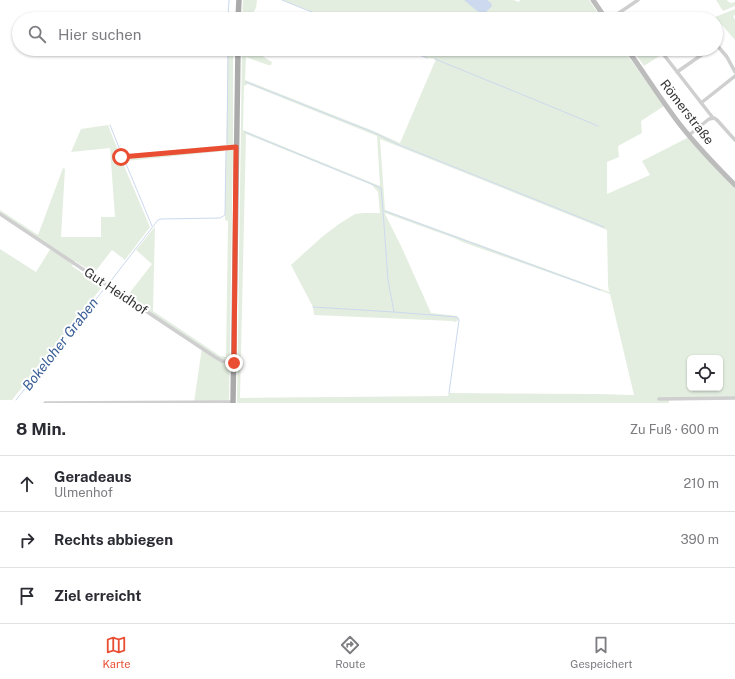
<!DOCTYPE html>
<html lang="de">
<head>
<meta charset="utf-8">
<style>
  body { margin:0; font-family:"Public Sans",sans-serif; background:#f2f2f3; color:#2b2b33 }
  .controls { position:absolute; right:12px; bottom:12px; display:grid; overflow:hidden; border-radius:6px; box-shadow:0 1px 3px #0004 }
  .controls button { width:36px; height:36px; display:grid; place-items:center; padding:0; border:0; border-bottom:1px solid #e1e1e2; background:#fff; color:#2b2b33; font:20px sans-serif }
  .stop { position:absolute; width:12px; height:12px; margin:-9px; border:3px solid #e94e33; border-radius:50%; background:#fff }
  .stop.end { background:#e94e33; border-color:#fff; box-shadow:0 1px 4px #0008 }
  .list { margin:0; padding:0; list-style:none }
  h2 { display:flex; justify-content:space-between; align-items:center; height:52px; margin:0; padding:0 16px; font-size:17px }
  h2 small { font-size:13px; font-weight:400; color:#7c7c81 }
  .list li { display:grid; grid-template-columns:26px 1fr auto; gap:12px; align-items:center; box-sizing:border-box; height:56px; padding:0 16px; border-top:1px solid #e1e1e2 }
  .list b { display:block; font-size:15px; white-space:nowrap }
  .list p { margin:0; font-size:13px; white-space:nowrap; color:#7c7c81 }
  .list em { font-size:13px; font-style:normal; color:#7c7c81 }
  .icon { flex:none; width:22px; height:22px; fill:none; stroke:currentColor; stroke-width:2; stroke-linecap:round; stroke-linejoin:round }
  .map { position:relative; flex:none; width:735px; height:403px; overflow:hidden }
  .search { position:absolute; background:#fff; box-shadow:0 1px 3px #0004; left:12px; right:12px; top:12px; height:44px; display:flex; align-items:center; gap:10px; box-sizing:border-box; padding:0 14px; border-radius:22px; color:#7c7c81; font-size:15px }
  .sheet { height:220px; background:#fff }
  nav { display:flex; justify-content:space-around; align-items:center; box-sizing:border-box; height:56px; border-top:1px solid #e1e1e2; background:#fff; font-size:11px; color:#7c7c81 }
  nav a { display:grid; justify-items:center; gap:2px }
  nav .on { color:#e94e33 }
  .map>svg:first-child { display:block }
  .green { fill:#e4eee0; fill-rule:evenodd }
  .water { fill:#ccd9ee }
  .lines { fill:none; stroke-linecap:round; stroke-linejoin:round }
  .stream { stroke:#ccd9ee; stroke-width:1 }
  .street { stroke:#cfcfcf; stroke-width:3.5 }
  .secondary { stroke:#bcbcbc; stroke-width:5 }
  .primary { stroke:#aaa; stroke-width:5.5 }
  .route { stroke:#e94e33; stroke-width:5 }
  .labels { text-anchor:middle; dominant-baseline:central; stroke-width:4; stroke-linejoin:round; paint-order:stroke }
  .street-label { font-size:13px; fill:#323232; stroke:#fff }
  .water-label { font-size:14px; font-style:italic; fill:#3c6097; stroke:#fff }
</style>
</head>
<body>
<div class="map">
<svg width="735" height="403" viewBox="0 0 735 403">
  <rect width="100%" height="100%" fill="#fff"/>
  <path class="green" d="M 243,0 L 257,0 L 256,8 L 249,19 L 242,19 Z
    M 282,0 L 513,0 L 519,2 L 520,0 L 589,0 L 602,19 L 329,19 Z
    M 716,0 L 727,0 L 730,3 L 735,2 L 735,6 L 723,11 Z
    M 735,9 L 735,15 L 733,16 L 735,20 L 735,40 L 715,17 Z
    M 228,49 L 233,49 L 233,147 L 229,403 L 194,402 L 202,348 L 141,308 L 144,305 L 128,295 L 152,264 L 136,250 L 153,229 L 155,227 L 153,311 L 220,356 L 226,357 L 228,221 L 225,220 Z
    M 242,49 C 254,49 262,56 272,62 L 271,65 L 268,65 L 246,57 L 245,80 L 371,130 L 400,143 L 436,59 L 427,58 L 405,49 L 623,49 L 664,106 L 641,121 L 642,133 L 618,146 L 619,157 L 607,162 L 607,194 L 650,175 L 642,161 L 689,137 L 722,175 L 735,187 L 735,398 L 669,400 L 669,403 L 237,403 ZM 248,84 L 377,136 L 380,186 L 243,130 L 244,86 ZM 246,134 L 372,185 L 378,192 L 380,213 L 364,213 L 355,214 L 339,224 L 323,236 L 291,265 L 313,307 L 314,315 L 452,321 L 455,322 L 459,320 L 457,316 L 431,313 L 402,248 L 385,214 L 385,213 L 454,238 L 465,243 L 610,294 L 634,395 L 598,394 L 450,393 L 449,393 L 448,396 L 240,398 ZM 380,139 L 607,230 L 608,285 L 609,292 L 385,210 ZM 690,358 L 720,358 L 720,388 L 690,388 Z
    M 632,49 L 670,49 L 644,66 Z
    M 108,125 L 122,161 L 150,227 L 125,260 L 112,250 L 94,273 L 75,261 L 72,266 L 102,287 L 12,400 L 0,400 L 0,249 L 36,272 L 51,248 L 0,214 L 0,210 L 38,235 L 63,168 L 65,169 L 61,237 L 101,237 L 101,217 L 115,217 L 110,148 L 71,152 L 81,129 Z
    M 225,145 L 224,151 L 126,161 L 123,155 Z"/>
  <path class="water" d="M 464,0 L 487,0 L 491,3 L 492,6 L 486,12 L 481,13 C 475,10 470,5 464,0 Z"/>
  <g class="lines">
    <path class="stream" d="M 282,0 L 329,19
      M 228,19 L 229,0
      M 404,49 L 427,58
      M 435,59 L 533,99 L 598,126
      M 246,82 L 375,133 L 397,144 L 604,227
      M 110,125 L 122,155
      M 245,132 L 381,188 L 383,211 L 388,280 L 394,312
      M 227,144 L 228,49
      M 124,159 L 152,226
      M 385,211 L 600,290
      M 110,282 L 158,220 L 161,219 L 220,218 L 225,215 L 226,151
      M 313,307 L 394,312 L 457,317 L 458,318 L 459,320 L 449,393
      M 16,400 L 104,289"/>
    <path class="street" d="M 610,19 L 638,0
      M 716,44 L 727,57 L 735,72
      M 664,55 L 713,118
      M 677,72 L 710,49
      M 701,103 L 735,76
      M 689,135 L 709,119 L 714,118 L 717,120 L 735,140
      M 121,157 L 237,147
      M 0,214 L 215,357 L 222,361 L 234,363
      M 659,399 L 735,398
      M 45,403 L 233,402"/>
    <path class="secondary" d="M 593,0 L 606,19
      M 627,49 C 644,73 660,98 678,122 C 695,144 715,165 735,185"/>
    <path class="primary" d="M 238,19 L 239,0
      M 233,403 L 238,49"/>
  </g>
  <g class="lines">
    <path class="route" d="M 121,157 L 236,147 L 234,363"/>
  </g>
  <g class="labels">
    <g class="street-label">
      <text transform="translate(687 112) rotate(52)">Römerstraße</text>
      <text transform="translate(116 291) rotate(34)">Gut Heidhof</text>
    </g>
    <g class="water-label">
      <text transform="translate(60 344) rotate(-52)">Bokeloher Graben</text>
    </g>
  </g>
</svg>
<div class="controls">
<button><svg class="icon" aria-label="locate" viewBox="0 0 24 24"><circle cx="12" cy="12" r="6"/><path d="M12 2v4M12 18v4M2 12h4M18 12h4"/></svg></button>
</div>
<div class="stop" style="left:121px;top:157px"></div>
<div class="stop end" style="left:234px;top:363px"></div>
<div class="search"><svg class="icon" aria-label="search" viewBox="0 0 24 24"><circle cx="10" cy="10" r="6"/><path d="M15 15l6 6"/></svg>Hier suchen</div>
</div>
<section class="sheet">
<h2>8 Min.<small>Zu Fuß · 600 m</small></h2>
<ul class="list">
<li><svg class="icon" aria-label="ahead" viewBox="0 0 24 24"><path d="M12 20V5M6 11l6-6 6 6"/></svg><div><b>Geradeaus</b><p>Ulmenhof</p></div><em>210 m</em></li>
<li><svg class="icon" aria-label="right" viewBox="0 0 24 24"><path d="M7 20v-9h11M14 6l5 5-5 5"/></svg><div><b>Rechts abbiegen</b></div><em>390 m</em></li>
<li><svg class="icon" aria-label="arrive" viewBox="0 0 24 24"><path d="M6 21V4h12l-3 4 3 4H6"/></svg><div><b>Ziel erreicht</b></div></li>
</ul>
</section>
<nav>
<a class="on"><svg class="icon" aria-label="map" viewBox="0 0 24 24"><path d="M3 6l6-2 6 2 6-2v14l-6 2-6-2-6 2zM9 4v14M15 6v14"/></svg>Karte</a>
<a><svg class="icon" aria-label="directions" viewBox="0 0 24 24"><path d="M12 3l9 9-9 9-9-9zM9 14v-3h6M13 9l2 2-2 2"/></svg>Route</a>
<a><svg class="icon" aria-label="saved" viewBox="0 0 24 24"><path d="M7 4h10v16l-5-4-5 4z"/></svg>Gespeichert</a>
</nav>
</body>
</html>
